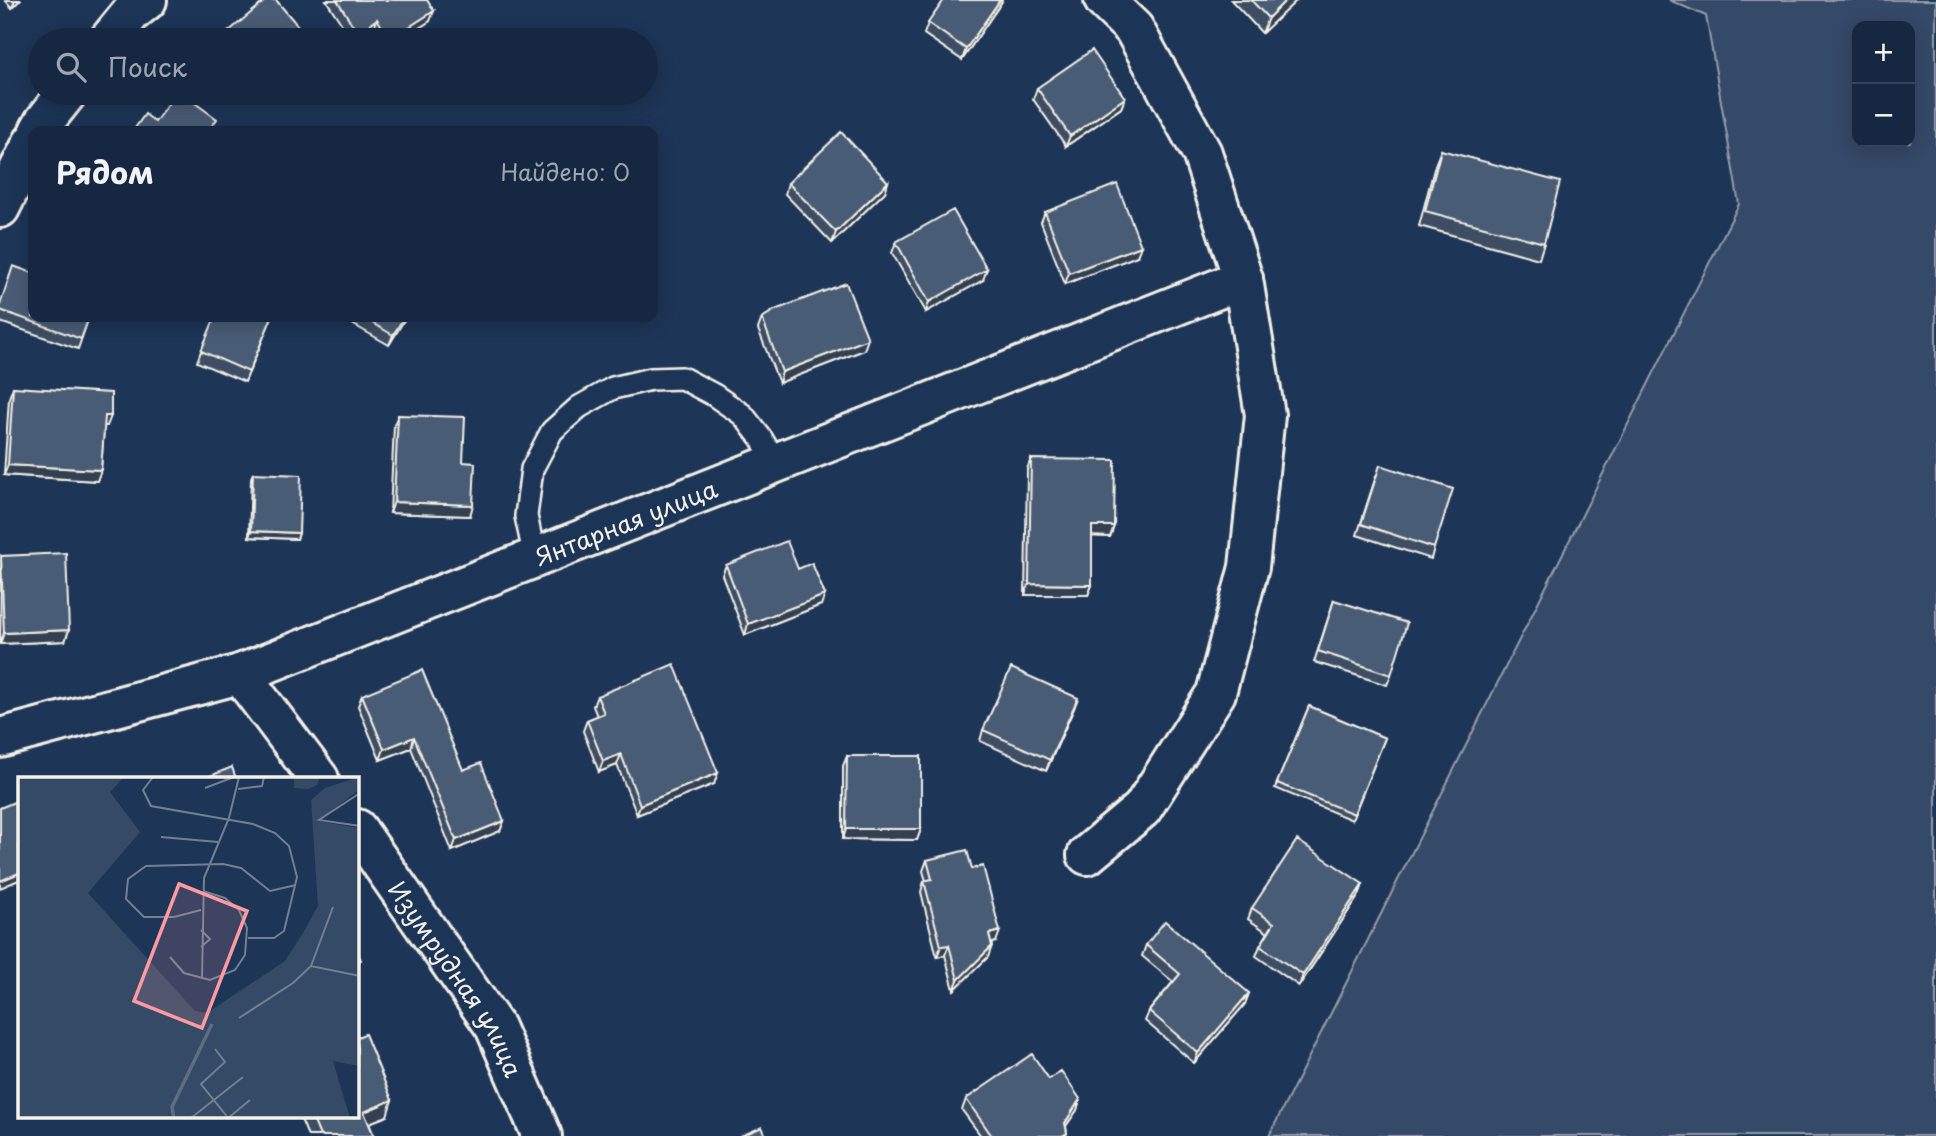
<!DOCTYPE html>
<html lang="ru">
<head>
<meta charset="utf-8">
<style>
  body { margin:0; font-family:"Playpen Sans",sans-serif; background:#1f3048; color:#f1f3f6 }
  .controls { position:absolute; right:21px; top:21px; display:grid; overflow:hidden; border-radius:14px; box-shadow:0 4px 18px #0003 }
  .controls button { width:63px; height:63px; display:grid; place-items:center; padding:0; border:0; border-bottom:2px solid #35445a; background:#162841; color:#f1f3f6; font:35px sans-serif }
  .list { margin:0; padding:0; list-style:none }
  h2 { display:flex; justify-content:space-between; align-items:center; height:91px; margin:0; padding:0 28px; font-size:30px }
  h2 small { font-size:23px; font-weight:400; color:#9ea6b1 }
  .icon { flex:none; width:38px; height:38px; fill:none; stroke:currentColor; stroke-width:2; stroke-linecap:round; stroke-linejoin:round }
  .map { position:relative; flex:none; width:1936px; height:1136px; overflow:hidden }
  .search { position:absolute; background:#162841; box-shadow:0 4px 18px #0003; left:28px; top:28px; width:630px; height:77px; display:flex; align-items:center; gap:18px; box-sizing:border-box; padding:0 24px; border-radius:38px; color:#9ea6b1; font-size:26px }
  .panel { position:absolute; background:#162841; box-shadow:0 4px 18px #0003; left:28px; top:126px; width:630px; height:196px; border-radius:14px }
  .map>svg:first-child { display:block }
  .green { fill:#354a67; stroke:#949ea8; stroke-width:2; fill-rule:evenodd }
  .lines { fill:none; stroke-linecap:round; stroke-linejoin:round }
  .service-casing { stroke:#f4f1e8; stroke-width:26 }
  .minor-casing { stroke:#f4f1e8; stroke-width:44 }
  .service { stroke:#1d3557; stroke-width:21 }
  .minor { stroke:#1d3557; stroke-width:38 }
  .wall { fill:#3e4e64; stroke:#f4f1e8; stroke-width:2 }
  .shaded-wall { fill:#324051; stroke:#f4f1e8; stroke-width:2 }
  .building { fill:#485b74; stroke:#f4f1e8; stroke-width:2 }
  .labels { text-anchor:middle; dominant-baseline:central; stroke-width:6; stroke-linejoin:round; paint-order:stroke }
  .street-label { font-size:24px; fill:#f4f1e8; stroke:#1d3557 }
  .inset-river { fill:none; stroke:#5e6d82; stroke-width:3.5 }
  .inset-road { fill:none; stroke:#738091; stroke-width:2 }
  .view { fill:#ff9aa2; fill-opacity:0.15; stroke:#ff9aa2; stroke-width:3.5 }
  .inset-edge { fill:none; stroke:#f4f1e8; stroke-width:3.5 }
</style>
</head>
<body>
<div class="map">
<svg width="1936" height="1136" viewBox="0 0 1936 1136">
  <rect width="100%" height="100%" fill="#1d3557"/>
  <filter id="ink" filterUnits="userSpaceOnUse"><feTurbulence type="fractalNoise" baseFrequency=".0143" numOctaves="2"/><feDisplacementMap in="SourceGraphic" scale="14" xChannelSelector="R" yChannelSelector="G"/><feConvolveMatrix kernelMatrix="1 2 1 2 8 2 1 2 1" color-interpolation-filters="sRGB"/></filter>
  <g filter="url(#ink)">
    <path class="green" d="M 1669,0 L 1936,0 L 1936,1136 L 1269,1136 L 1739,204 L 1706,16 ZM 1857,26 L 1910,26 L 1910,142 L 1857,142 Z"/>
    <g class="lines">
      <defs>
        <path id="service" d="M 535,558 L 526,516 L 532,469 L 552,431 L 579,407 L 613,388 L 651,379 L 682,378 L 714,395 L 743,415 L 761,438 L 776,463"/>
        <g id="minor">
          <path d="M 109,40 L 132,12 L 147,0"/>
          <path d="M 39,131 L 44,122 L 67,93"/>
          <path d="M 0,208 L 33,142"/>
          <path d="M 240,674 L 319,779"/>
          <path id="s1" d="M 0,738 L 240,674 L 1243,279"/>
          <path id="s2" d="M 357,829 L 495,1027 L 542,1136"/>
          <path d="M 1087,855 L 1142,809 L 1216,693 L 1249,567 L 1265,415 L 1243,279 L 1202,153 L 1134,29 L 1104,0"/>
        </g>
      </defs>
      <use href="#service" class="service-casing"/>
      <use href="#minor" class="minor-casing"/>
      <use href="#service" class="service"/>
      <use href="#minor" class="minor"/>
    </g>
    <path class="wall" d="M 5,0 L 20,0 L 12,8 Z
      M 326,0 L 427,0 L 430,21 L 400,40 L 380,40 L 374,30 L 370,32 L 370,40 L 352,40 Z
      M 1231,0 L 1297,0 L 1262,33 Z
      M 1001,3 L 962,60 L 924,34 L 928,23 Z
      M 1037,88 L 1125,98 L 1121,108 L 1066,146 L 1033,99 Z
      M 1441,150 L 1544,243 L 1539,259 L 1419,226 L 1435,165 Z
      M 888,182 L 885,192 L 832,243 L 785,194 L 788,183 Z
      M 1045,212 L 1137,256 L 1065,284 L 1041,222 Z
      M 896,242 L 983,280 L 926,312 L 892,253 Z
      M 0,305 L 89,317 L 78,349 L 0,322 Z
      M 272,317 L 245,382 L 197,362 L 201,351 Z
      M 340,317 L 406,317 L 389,345 Z
      M 762,318 L 864,350 L 779,383 L 758,329 Z
      M 13,387 L 107,426 L 104,426 L 101,470 L 97,481 L 4,475 L 9,398 Z
      M 398,415 L 463,462 L 470,516 L 390,513 L 394,425 Z
      M 1031,459 L 1114,526 L 1110,537 L 1092,536 L 1092,585 L 1088,595 L 1025,595 L 1027,469 Z
      M 253,473 L 299,533 L 297,539 L 249,537 L 251,478 Z
      M 1376,476 L 1434,548 L 1431,559 L 1357,535 Z
      M 1,556 L 69,630 L 65,641 L 0,644 Z
      M 726,565 L 798,569 L 821,605 L 745,635 L 722,575 Z
      M 1334,600 L 1391,675 L 1387,685 L 1314,662 Z
      M 362,695 L 463,770 L 504,821 L 500,831 L 452,851 L 411,748 L 380,760 L 358,706 Z
      M 597,696 L 714,784 L 637,815 L 617,765 L 599,772 L 583,731 L 587,720 L 597,716 L 593,706 Z
      M 1309,706 L 1385,738 L 1352,820 L 1275,788 Z
      M 1074,708 L 1046,771 L 980,741 L 983,730 Z
      M 847,756 L 921,829 L 917,840 L 843,839 L 843,766 Z
      M 927,860 L 972,869 L 996,942 L 991,943 L 988,957 L 954,990 L 945,955 L 937,957 L 921,892 L 924,881 L 926,881 L 923,871 Z
      M 1363,884 L 1359,895 L 1299,986 L 1256,956 L 1260,946 L 1268,933 L 1248,919 L 1252,908 Z
      M 1146,945 L 1249,993 L 1245,1004 L 1194,1063 L 1145,1021 L 1149,1011 L 1173,982 L 1142,956 Z
      M 1049,1079 L 1080,1099 L 1077,1110 L 1066,1126 L 1067,1133 L 1066,1136 L 981,1136 L 962,1110 L 966,1099 Z
      M 387,1116 L 369,1123 L 374,1136 L 308,1136 L 300,1117 Z"/>
    <path class="shaded-wall" d="M 15,0 L 20,0 L 12,8 Z
      M 1000,0 L 1002,0 L 1001,3 L 962,60 L 966,49 Z
      M 1286,0 L 1297,0 L 1262,33 L 1268,18 Z
      M 434,11 L 430,21 L 400,40 L 389,40 L 390,39 Z
      M 377,19 L 374,30 L 367,34 L 370,24 Z
      M 1125,98 L 1121,108 L 1066,146 L 1070,136 Z
      M 888,182 L 885,192 L 832,243 L 836,232 Z
      M 1141,246 L 1137,256 L 1065,284 L 1069,273 Z
      M 987,269 L 983,280 L 926,312 L 929,302 Z
      M 404,317 L 406,317 L 389,345 L 393,335 Z
      M 868,339 L 864,350 L 779,383 L 782,372 Z
      M 105,416 L 111,416 L 107,426 L 101,426 Z
      M 8,465 L 101,470 L 97,481 L 4,475 Z
      M 394,502 L 473,505 L 470,516 L 390,513 Z
      M 1092,526 L 1114,526 L 1110,537 L 1088,536 Z
      M 251,531 L 299,533 L 297,539 L 249,537 Z
      M 1029,584 L 1092,585 L 1088,595 L 1025,595 Z
      M 825,595 L 821,605 L 745,635 L 748,624 Z
      M 69,630 L 65,641 L 0,644 L 4,633 Z
      M 1078,698 L 1074,708 L 1046,771 L 1050,760 Z
      M 414,737 L 411,748 L 380,760 L 384,749 Z
      M 621,754 L 617,765 L 599,772 L 603,761 Z
      M 718,773 L 714,784 L 637,815 L 640,805 Z
      M 504,821 L 500,831 L 452,851 L 456,840 Z
      M 846,829 L 921,829 L 917,840 L 843,839 Z
      M 19,873 L 19,880 L 0,888 L 0,881 Z
      M 1363,884 L 1359,895 L 1299,986 L 1303,975 Z
      M 1000,931 L 996,942 L 985,945 L 989,934 Z
      M 949,945 L 945,955 L 937,957 L 941,946 Z
      M 992,946 L 988,957 L 954,990 L 958,980 Z
      M 1249,993 L 1245,1004 L 1194,1063 L 1198,1053 Z
      M 1080,1099 L 1077,1110 L 1061,1133 L 1065,1123 Z
      M 392,1100 L 387,1116 L 359,1127 L 364,1112 Z"/>
    <path class="building" d="M 266,0 L 276,0 L 310,40 L 225,40 L 222,37 Z
      M 337,0 L 427,0 L 434,11 L 390,39 L 377,19 L 370,24 L 370,40 L 362,40 Z
      M 944,0 L 1000,0 L 966,49 L 928,23 Z
      M 1251,0 L 1286,0 L 1268,18 Z
      M 1092,50 L 1125,98 L 1070,136 L 1037,88 Z
      M 176,93 L 181,93 L 217,119 L 208,131 L 133,131 L 145,114 L 155,122 Z
      M 841,132 L 888,182 L 836,232 L 788,183 Z
      M 1441,150 L 1560,182 L 1544,243 L 1425,211 Z
      M 1117,184 L 1141,246 L 1069,273 L 1045,212 Z
      M 953,210 L 987,269 L 929,302 L 896,242 Z
      M 13,266 L 33,273 L 33,317 L 89,317 L 81,339 L 0,310 L 0,305 Z
      M 846,283 L 868,339 L 782,372 L 762,318 L 775,310 Z
      M 215,317 L 272,317 L 249,372 L 201,351 Z
      M 362,317 L 404,317 L 393,335 Z
      M 13,387 L 111,393 L 111,416 L 105,416 L 101,470 L 8,465 Z
      M 398,415 L 465,417 L 463,462 L 475,463 L 473,505 L 394,502 Z
      M 1031,459 L 1115,460 L 1114,526 L 1092,526 L 1092,585 L 1029,584 Z
      M 1380,465 L 1453,489 L 1434,548 L 1361,524 Z
      M 253,473 L 301,475 L 299,533 L 251,531 Z
      M 787,541 L 798,569 L 812,563 L 825,595 L 748,624 L 726,565 Z
      M 66,553 L 69,630 L 4,633 L 1,556 Z
      M 1334,600 L 1407,623 L 1391,675 L 1318,651 Z
      M 674,664 L 718,773 L 640,805 L 621,754 L 603,761 L 587,720 L 604,713 L 597,696 Z
      M 1011,668 L 1078,698 L 1050,760 L 983,730 Z
      M 422,670 L 463,770 L 481,763 L 504,821 L 456,840 L 414,737 L 384,749 L 362,695 Z
      M 1309,706 L 1385,738 L 1354,814 L 1277,783 Z
      M 847,756 L 921,756 L 921,829 L 846,829 Z
      M 232,767 L 236,779 L 203,779 Z
      M 19,800 L 19,873 L 0,881 L 0,808 Z
      M 1297,840 L 1363,884 L 1303,975 L 1260,946 L 1274,923 L 1252,908 Z
      M 967,850 L 972,869 L 983,866 L 1000,931 L 989,934 L 992,946 L 958,980 L 949,945 L 941,946 L 924,881 L 932,879 L 927,860 Z
      M 1165,921 L 1249,993 L 1198,1053 L 1149,1011 L 1180,974 L 1146,945 Z
      M 357,951 L 361,960 L 357,962 Z
      M 365,1034 L 392,1100 L 364,1112 L 374,1136 L 320,1136 L 312,1117 L 357,1117 L 357,1037 Z
      M 1032,1054 L 1049,1079 L 1061,1071 L 1080,1099 L 1065,1123 L 1067,1133 L 1062,1136 L 992,1136 L 966,1099 Z
      M 762,1127 L 766,1136 L 741,1136 Z"/>
  </g>
  <g class="labels">
    <g class="street-label">
      <text stroke="none"><textPath href="#s1" startOffset="663">Янтарная улица</textPath></text>
      <text stroke="none"><textPath href="#s2" startOffset="180">Изумрудная улица</textPath></text>
    </g>
  </g>
  <g transform="translate(18 777)">
    <rect width="341" height="341" fill="#1d3557"/>
    <path d="M 0,0 L 106,0 L 92,15 L 122,55 L 70,116 L 177,234 L 189,236 L 267,184 L 285,156 L 300,129 L 293,23 L 307,11 L 341,0 L 341,13 L 300,44 L 341,51 L 341,289 L 315,284 L 332,341 L 0,341 ZM 276,0 L 302,0 L 299,8 L 290,12 L 276,11 Z" fill="#354a67"/>
    <path class="inset-river" d="M 156,342 L 154,330 L 194,247"/>
    <path class="inset-road" d="M 135,0 L 125,13 L 133,29 L 235,47 L 257,56 L 271,69 L 279,100 L 266,154 L 256,161 L 230,161M 187,11 L 216,0M 220,12 L 244,9 L 246,0M 342,16 L 301,43 L 342,49M 143,60 L 200,65M 183,133 L 156,140 L 126,140 L 108,122 L 110,102 L 128,89 L 205,87 L 223,91 L 252,114 L 278,108M 183,153 L 192,162 L 183,170M 152,180 L 166,196 L 192,203 L 217,193 L 227,178 L 229,151 L 221,133 L 207,121 L 185,114M 293,189 L 315,130M 184,202 L 186,101 L 211,41 L 221,0M 221,241 L 275,206 L 293,189 L 342,199M 197,272 L 207,285 L 183,307 L 211,342M 173,341 L 225,300M 209,342 L 232,323"/>
    <path class="view" d="M 161,107 L 229,134 L 184,251 L 116,224 Z"/>
    <rect width="341" height="341" class="inset-edge"/>
  </g>
</svg>
<div class="controls">
<button>+</button>
<button>−</button>
</div>
<div class="search"><svg class="icon" aria-label="search" viewBox="0 0 24 24"><circle cx="10" cy="10" r="6"/><path d="M15 15l6 6"/></svg>Поиск</div>
<section class="panel">
<h2>Рядом<small>Найдено: 0</small></h2>
<ul class="list">
</ul>
</section>
</div>
</body>
</html>
